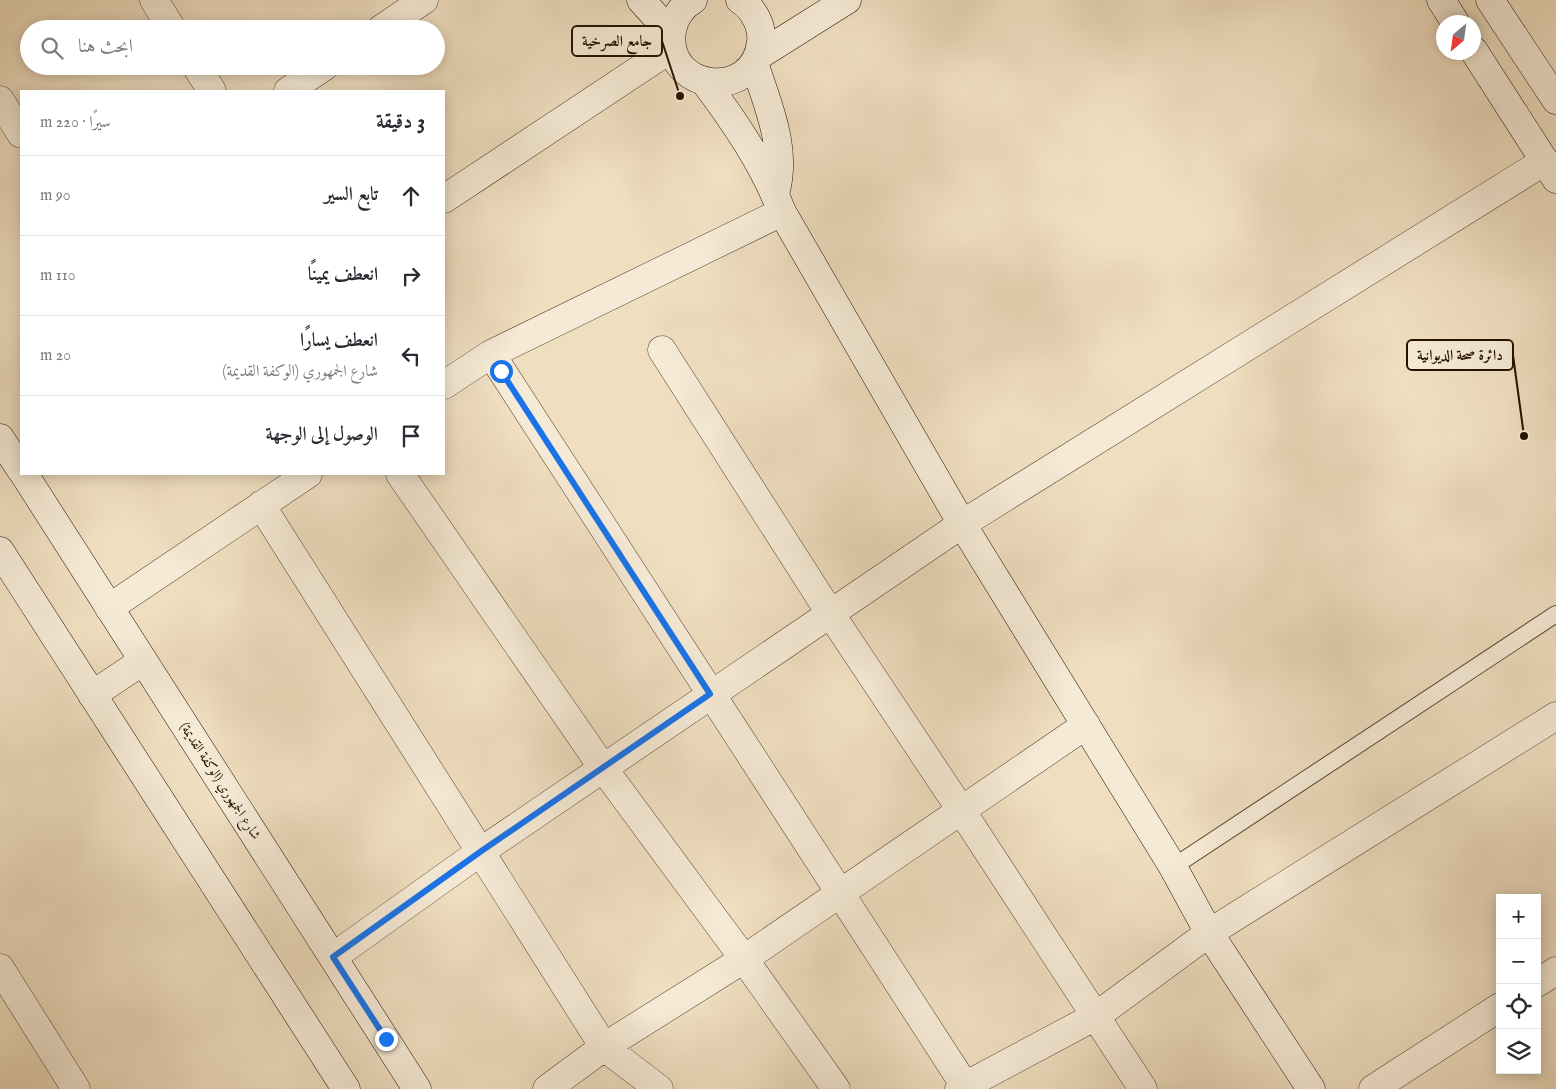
<!DOCTYPE html>
<html lang="ar">
<head>
<meta charset="utf-8">
<style>
  body { margin:0; font-family:"IM FELL English",Amiri,serif; background:#f7f7f7; color:#2b2b33; direction:rtl }
  .controls { position:absolute; right:15px; bottom:15px; display:grid; overflow:hidden; border-radius:0px; box-shadow:0 2px 12px #0003 }
  .controls button { width:45px; height:45px; display:grid; place-items:center; padding:0; border:0; border-bottom:1px solid #e1e1e2; background:#fff; color:#2b2b33; font:25px sans-serif }
  .compass { position:absolute; left:1436px; top:15px; width:45px; height:45px; border-radius:50%; background:#fff; box-shadow:0 2px 12px #0003; rotate:209deg }
  .stop { position:absolute; width:15px; height:15px; margin:-11px; border:4px solid #1a73e8; border-radius:50%; background:#fff }
  .stop.end { background:#1a73e8; border-color:#fff; box-shadow:0 1px 5px #0008 }
  .list { margin:0; padding:0; list-style:none }
  h2 { display:flex; justify-content:space-between; align-items:center; height:65px; margin:0; padding:0 20px; font-size:21px }
  h2 small { font-size:16px; font-weight:400; color:#7c7c81 }
  .list li { display:grid; grid-template-columns:32px 1fr auto; gap:15px; align-items:center; box-sizing:border-box; height:80px; padding:0 20px; border-top:1px solid #e1e1e2 }
  .list b { display:block; font-size:19px; white-space:nowrap }
  .list p { margin:0; font-size:16px; white-space:nowrap; color:#7c7c81 }
  .list em { font-size:16px; font-style:normal; color:#7c7c81 }
  .icon { flex:none; width:28px; height:28px; fill:none; stroke:currentColor; stroke-width:2; stroke-linecap:round; stroke-linejoin:round }
  .map { position:relative; flex:none; width:1556px; height:1089px; overflow:hidden; direction:ltr }
  .search { position:absolute; background:#fff; box-shadow:0 2px 12px #0003; left:20px; top:20px; width:425px; height:55px; display:flex; align-items:center; gap:12px; box-sizing:border-box; padding:0 18px; border-radius:28px; color:#7c7c81; font-size:19px }
  .panel { position:absolute; background:#fff; box-shadow:0 2px 12px #0003; left:20px; top:90px; width:425px; height:385px; border-radius:0px; direction:rtl }
  .map>svg:first-child { display:block }
  .lines { fill:none; stroke-linecap:round; stroke-linejoin:round }
  .lane-casing { stroke:#574530; stroke-width:18 }
  .street-casing { stroke:#574530; stroke-width:29 }
  .secondary-casing { stroke:#241200; stroke-width:29 }
  .lane { stroke:#f5ead6; stroke-width:16 }
  .street { stroke:#f5ead6; stroke-width:28 }
  .secondary { stroke:#f5ead6; stroke-width:28 }
  .route { stroke:#1a73e8; stroke-width:6 }
  .labels { text-anchor:middle; dominant-baseline:central; stroke-width:4.5; stroke-linejoin:round; paint-order:stroke }
  .street-label { font-size:14px; fill:#241200; stroke:#f5ead6 }
  .leader { fill:none; stroke:#241200; stroke-width:2 }
  .callout-dot { fill:#241200; stroke:#f5ead6; stroke-width:2 }
  .callout { fill:#f5ead6; stroke:#241200; stroke-width:2 }
  .callout-label { font-size:15px; text-anchor:middle; font-weight:bold; fill:#241200 }
</style>
</head>
<body>
<div class="map">
<svg width="1556" height="1089" viewBox="0 0 1556 1089">
  <rect width="100%" height="100%" fill="#efdec0"/>
  <filter id="stains"><feTurbulence type="fractalNoise" baseFrequency=".004" numOctaves="4"/><feColorMatrix values="0 0 0 0 .2 0 0 0 0 .09 0 0 0 0 .02 0 0 0 .5 -.17"/></filter>
  <radialGradient id="worn" r=".72"><stop offset=".6" stop-color="#630" stop-opacity="0"/><stop offset="1" stop-color="#630" stop-opacity=".3"/></radialGradient>
  <g class="lines">
    <defs>
      <path id="lane" d="M 1173,867 L 1556,614"/>
      <path id="street" d="M 154,0 L 172,29
        M 381,29 L 424,0
        M 196,66 L 212,91
        M 288,91 L 325,66
        M 0,100 L 21,134
        M 662,350 L 830,613 L 961,810 L 1143,1089
        M 491,354 L 967,1089
        M 444,385 L 491,354 L 782,212
        M 400,474 L 603,768 L 744,959 L 836,1089
        M 261,505 L 604,1047 L 659,1089
        M 109,608 L 308,474
        M 333,957 L 480,852 L 962,524 L 1545,161
        M 0,968 L 76,1089
        M 1537,983 L 1556,971
        M 547,1089 L 604,1047 L 744,959 L 1086,725
        M 959,1089 L 1096,1016 L 1209,933 L 1556,716
        M 1373,1089 L 1500,1007"/>
      <path id="secondary" d="M 641,0 L 659,20 L 671,38
        M 693,0 C 682,6 674,18 672,31 C 663,91 754,103 761,42 C 763,26 753,8 740,0
        M 1441,0 L 1455,22
        M 1490,0 L 1556,100
        M 1474,51 L 1556,179
        M 758,56 L 847,0
        M 754,63 C 768,106 788,149 775,194
        M 704,81 C 735,122 764,165 782,212 L 962,524 L 1173,867 L 1209,933 L 1311,1089
        M 444,199 L 672,48
        M 0,438 L 21,470
        M 24,474 L 417,1089
        M 0,551 L 346,1089
        M 92,695 L 143,661"/>
    </defs>
    <use href="#lane" class="lane-casing"/>
    <use href="#street" class="street-casing"/>
    <use href="#secondary" class="secondary-casing"/>
    <use href="#lane" class="lane"/>
    <use href="#street" class="street"/>
    <use href="#secondary" class="secondary"/>
  </g>
  <g class="lines">
    <path class="route" d="M 386,1039 L 333,957 L 480,852 L 710,694 L 501,371"/>
  </g>
  <g class="labels">
    <g class="street-label">
      <text transform="translate(220 781) rotate(57)">شارع الجمهوري (الوكفة القديمة)</text>
    </g>
  </g>
  <path class="leader" d="M680 96L662 41M1524 436L1513 355"/>
  <g class="callout-dot">
    <circle cx="680" cy="96" r="5"/>
    <circle cx="1524" cy="436" r="5"/>
  </g>
  <g class="callout">
    <rect x="572" y="26" width="90" height="30" rx="5"/>
    <rect x="1407" y="340" width="106" height="30" rx="5"/>
  </g>
  <g class="callout-label">
    <text x="617" y="46">جامع الصرخية</text>
    <text x="1460" y="360">دائرة صحة الديوانية</text>
  </g>
  <rect width="100%" height="100%" filter="url(#stains)"/>
  <rect width="100%" height="100%" fill="url(#worn)"/>
</svg>
<div class="controls">
<button>+</button>
<button>−</button>
<button><svg class="icon" aria-label="locate" viewBox="0 0 24 24"><circle cx="12" cy="12" r="6"/><path d="M12 2v4M12 18v4M2 12h4M18 12h4"/></svg></button>
<button><svg class="icon" aria-label="layers" viewBox="0 0 24 24"><path d="M12 4l9 5-9 5-9-5zM3 14l9 5 9-5"/></svg></button>
</div>
<svg class="compass" viewBox="-18 -18 36 36"><path d="M0-13l5 13h-10z" fill="#e53935"/><path d="M0 13l5-13h-10z" fill="#7c7c81"/></svg>
<div class="stop" style="left:501px;top:371px"></div>
<div class="stop end" style="left:386px;top:1039px"></div>
<div class="search"><svg class="icon" aria-label="search" viewBox="0 0 24 24"><circle cx="10" cy="10" r="6"/><path d="M15 15l6 6"/></svg>ابحث هنا</div>
<section class="panel">
<h2>3 دقيقة<small>سيرًا · 220 m</small></h2>
<ul class="list">
<li><svg class="icon" aria-label="ahead" viewBox="0 0 24 24"><path d="M12 20V5M6 11l6-6 6 6"/></svg><div><b>تابع السير</b></div><em>90 m</em></li>
<li><svg class="icon" aria-label="right" viewBox="0 0 24 24"><path d="M7 20v-9h11M14 6l5 5-5 5"/></svg><div><b>انعطف يمينًا</b></div><em>110 m</em></li>
<li><svg class="icon" aria-label="left" viewBox="0 0 24 24"><path d="M17 20v-9H6M10 6l-5 5 5 5"/></svg><div><b>انعطف يسارًا</b><p>شارع الجمهوري (الوكفة القديمة)</p></div><em>20 m</em></li>
<li><svg class="icon" aria-label="arrive" viewBox="0 0 24 24"><path d="M6 21V4h12l-3 4 3 4H6"/></svg><div><b>الوصول إلى الوجهة</b></div></li>
</ul>
</section>
</div>
</body>
</html>
